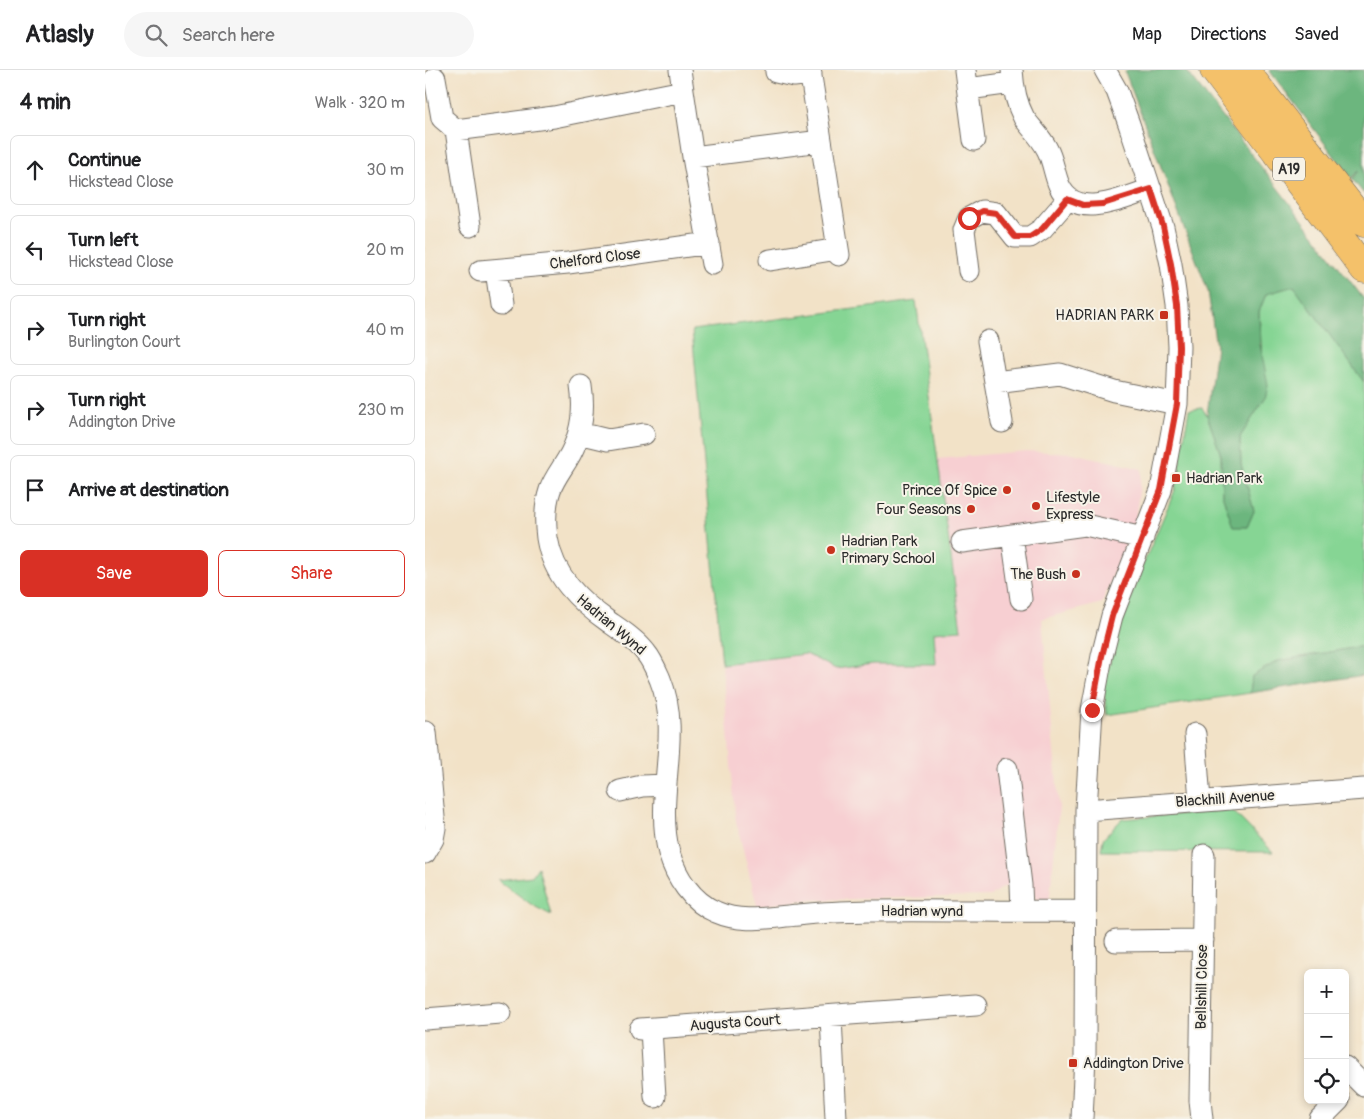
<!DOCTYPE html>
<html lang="en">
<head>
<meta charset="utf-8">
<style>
  body { margin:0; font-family:Pangolin,sans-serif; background:#f6f6f6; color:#202124 }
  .controls { position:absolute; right:15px; bottom:15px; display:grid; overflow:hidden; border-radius:8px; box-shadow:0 2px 8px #0003 }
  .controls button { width:45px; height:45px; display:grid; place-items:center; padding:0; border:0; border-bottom:1px solid #e0e0e0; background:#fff; color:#202124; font:25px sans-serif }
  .stop { position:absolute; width:15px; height:15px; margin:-11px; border:4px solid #d93025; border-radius:50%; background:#fff }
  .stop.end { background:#d93025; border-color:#fff; box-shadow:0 1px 5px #0008 }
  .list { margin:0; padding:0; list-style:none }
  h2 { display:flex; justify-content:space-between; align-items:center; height:65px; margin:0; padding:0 20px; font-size:21px }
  h2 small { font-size:16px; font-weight:400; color:#757577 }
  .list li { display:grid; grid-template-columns:32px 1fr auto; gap:15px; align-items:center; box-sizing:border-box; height:70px; margin:0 10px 10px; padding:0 10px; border:1px solid #e0e0e0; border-radius:8px }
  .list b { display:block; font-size:19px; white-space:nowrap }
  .list p { margin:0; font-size:16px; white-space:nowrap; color:#757577 }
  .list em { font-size:16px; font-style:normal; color:#757577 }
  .actions { display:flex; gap:10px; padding:15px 20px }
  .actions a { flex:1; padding:11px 0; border:1px solid #d93025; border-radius:8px; text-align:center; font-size:18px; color:#d93025 }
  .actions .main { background:#d93025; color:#fff }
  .icon { flex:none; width:28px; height:28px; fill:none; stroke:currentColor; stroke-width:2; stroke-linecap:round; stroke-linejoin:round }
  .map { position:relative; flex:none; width:939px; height:1049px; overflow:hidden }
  header { display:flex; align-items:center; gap:30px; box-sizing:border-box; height:70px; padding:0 25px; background:#fff; border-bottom:1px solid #e0e0e0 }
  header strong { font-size:24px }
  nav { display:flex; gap:28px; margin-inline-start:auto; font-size:18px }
  .search { width:350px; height:45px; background:#f6f6f6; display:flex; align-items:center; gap:12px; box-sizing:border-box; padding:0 18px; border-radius:28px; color:#757577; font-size:19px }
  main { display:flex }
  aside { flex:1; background:#fff }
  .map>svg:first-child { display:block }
  .built { fill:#f7cfd2 }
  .green { fill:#86d594; stroke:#588060 }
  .forest { fill:#6cb67e; stroke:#4c7054 }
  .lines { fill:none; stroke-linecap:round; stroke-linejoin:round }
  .minor-casing { stroke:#716b62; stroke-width:23 }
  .highway-casing { stroke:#716b62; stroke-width:29 }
  .minor { stroke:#fff; stroke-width:21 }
  .highway { stroke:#f4c16a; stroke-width:28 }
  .route { stroke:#d93025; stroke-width:6 }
  .poi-dot { fill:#c8321e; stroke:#f7f3e8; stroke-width:2 }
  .labels { text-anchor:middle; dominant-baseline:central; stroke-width:4; stroke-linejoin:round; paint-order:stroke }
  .shield { fill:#f7f3e8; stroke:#686764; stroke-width:1 }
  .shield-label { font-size:14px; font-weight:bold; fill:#2b2b2b }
  .street-label { font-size:15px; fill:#2b2b2b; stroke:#f7f3e8 }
  .poi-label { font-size:15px; fill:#2b2b2b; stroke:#f7f3e8; text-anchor:end }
</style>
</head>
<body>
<header>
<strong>Atlasly</strong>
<div class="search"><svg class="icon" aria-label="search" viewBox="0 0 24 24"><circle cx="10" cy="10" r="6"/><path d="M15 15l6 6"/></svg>Search here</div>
<nav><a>Map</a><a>Directions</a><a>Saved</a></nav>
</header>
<main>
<aside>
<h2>4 min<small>Walk · 320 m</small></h2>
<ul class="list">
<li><svg class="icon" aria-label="ahead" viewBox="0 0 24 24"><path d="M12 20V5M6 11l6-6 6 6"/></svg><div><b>Continue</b><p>Hickstead Close</p></div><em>30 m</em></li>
<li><svg class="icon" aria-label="left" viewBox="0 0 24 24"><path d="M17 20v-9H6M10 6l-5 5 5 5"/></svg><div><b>Turn left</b><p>Hickstead Close</p></div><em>20 m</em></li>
<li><svg class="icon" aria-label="right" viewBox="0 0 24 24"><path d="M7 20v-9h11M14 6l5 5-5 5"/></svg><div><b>Turn right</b><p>Burlington Court</p></div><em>40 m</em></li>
<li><svg class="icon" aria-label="right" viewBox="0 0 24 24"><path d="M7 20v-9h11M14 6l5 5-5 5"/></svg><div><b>Turn right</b><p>Addington Drive</p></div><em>230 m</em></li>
<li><svg class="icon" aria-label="arrive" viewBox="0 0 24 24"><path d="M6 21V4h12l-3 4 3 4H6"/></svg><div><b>Arrive at destination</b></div></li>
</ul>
<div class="actions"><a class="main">Save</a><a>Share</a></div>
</aside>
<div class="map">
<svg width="939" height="1049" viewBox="0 0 939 1049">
  <rect width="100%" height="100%" fill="#f7f3e8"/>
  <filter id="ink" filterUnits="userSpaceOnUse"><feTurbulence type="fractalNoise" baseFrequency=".02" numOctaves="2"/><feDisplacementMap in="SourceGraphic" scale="10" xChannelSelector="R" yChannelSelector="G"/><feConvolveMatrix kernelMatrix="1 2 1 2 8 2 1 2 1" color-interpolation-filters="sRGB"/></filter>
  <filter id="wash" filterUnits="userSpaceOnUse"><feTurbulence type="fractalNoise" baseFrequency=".0096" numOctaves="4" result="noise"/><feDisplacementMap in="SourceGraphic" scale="20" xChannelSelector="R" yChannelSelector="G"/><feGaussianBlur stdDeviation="1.12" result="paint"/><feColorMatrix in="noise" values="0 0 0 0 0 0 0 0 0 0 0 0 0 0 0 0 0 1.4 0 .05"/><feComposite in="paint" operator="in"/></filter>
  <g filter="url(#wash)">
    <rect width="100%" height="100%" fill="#f2e2c7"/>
    <path class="built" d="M 491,231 L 512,389 L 601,381 L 648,383 L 717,399 L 710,452 L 677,533 L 617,549 L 634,737 L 624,834 L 611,829 L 605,814 L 579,816 L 565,826 L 382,830 L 332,836 L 311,751 L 267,260 Z"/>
    <path class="green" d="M 869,216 L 939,312 L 939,576 L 853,591 L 827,606 L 825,623 L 682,645 L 678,616 L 694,561 L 714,504 L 750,420 L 764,340 L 777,338 L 782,345 L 796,385 L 797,424 L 808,456 L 822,457 L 829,441 L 816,394 L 815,367 L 840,328 L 834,242 L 841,224 Z
      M 491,231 L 536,560 L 509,562 L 511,594 L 448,594 L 411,599 L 381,584 L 297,594 L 267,260 Z
      M 807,740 L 848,782 L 676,781 L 678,769 L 697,749 Z
      M 113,797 L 126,845 L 107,835 L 73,810 L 107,806 Z"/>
    <path class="forest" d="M 702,0 L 761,0 L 939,229 L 939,312 L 869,216 L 841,224 L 834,242 L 835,274 L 843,315 L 840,328 L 815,367 L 816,394 L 829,441 L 822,457 L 808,457 L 797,424 L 796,385 L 782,345 L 791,277 L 783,221 L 700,2 Z
      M 844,0 L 939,0 L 939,124 L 927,109 L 935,100 L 926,108 Z
      M 939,576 L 939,605 L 825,623 L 827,606 L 853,591 Z"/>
  </g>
  <g filter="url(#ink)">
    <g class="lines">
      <defs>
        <path id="minor" d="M 255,0 L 268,87 L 287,194
          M 385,0 L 414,185
          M 540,0 L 549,70
          M 587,0 C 588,17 591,33 599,48 C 606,58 616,67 622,79 C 628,90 629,103 634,115 C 650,152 698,128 726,119
          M 351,2 L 369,6 L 386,4
          M 10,8 L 17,48 L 31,60
          M 543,19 L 587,13
          M 268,87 L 396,71
          M 45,156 L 31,60 L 129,47 L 258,21
          M 345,190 L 413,179
          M 71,200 L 76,235
          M 55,201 L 143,193 L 284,173
          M 544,201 L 539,160 L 544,148 L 557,141 L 571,143 L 590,167 L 605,167 L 617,159 L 643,129
          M 563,271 L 577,352
          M 570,312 L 635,304 L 689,321 L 752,334
          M 156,316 C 160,342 156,367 142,390 C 136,400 129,409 125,420 C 120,435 120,453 122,468 C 128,506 154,531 184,552 C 197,561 211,570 221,583 C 227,590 231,600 235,609 C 258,665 229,725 244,783 C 251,807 267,832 291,842 C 318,854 345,847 373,845 C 395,842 418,842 441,841 C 514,840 587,842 660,841
          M 154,363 L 183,370 L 219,364
          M 587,465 L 596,529
          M 537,472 L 660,455 L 718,468
          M 770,664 L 775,731
          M 582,699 L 596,815 L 597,841
          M 195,721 L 217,716 L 241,715
          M 661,740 L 939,719
          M 0,783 L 8,769 L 10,758 L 1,662
          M 691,871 L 778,870
          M 406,947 L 411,1049
          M 0,949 L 75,943
          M 215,959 L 551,935
          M 226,959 L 230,1027
          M 920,997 L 939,1016
          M 657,1049 L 660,986 L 661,740 L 667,640 L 677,586 L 687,546 L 736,420 L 752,334 L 754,277 L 752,236 L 746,194 L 738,157 L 704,54 L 692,21 L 680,0
          M 777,1049 L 775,1031 L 779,785
          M 895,1049 L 914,1030"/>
        <path id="highway" d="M 789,0 L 939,199
          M 820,0 L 939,153"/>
      </defs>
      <use href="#minor" class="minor-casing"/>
      <use href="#highway" class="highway-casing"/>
      <use href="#minor" class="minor"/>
      <use href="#highway" class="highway"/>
    </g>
  </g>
  <g class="lines" filter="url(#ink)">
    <path class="route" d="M 544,148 L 557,141 L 571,143 L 590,167 L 605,167 L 617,159 L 642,129 L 658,135 L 678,134 L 726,119 L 738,156 L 746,194 L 752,236 L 754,277 L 752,334 L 736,420 L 687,546 L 677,586 L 667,640"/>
  </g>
  <g class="poi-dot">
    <rect x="734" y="240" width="10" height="10" rx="2.5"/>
    <rect x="746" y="403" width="10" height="10" rx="2.5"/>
    <circle cx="582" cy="420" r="5"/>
    <circle cx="611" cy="436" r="5"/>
    <circle cx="546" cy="439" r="5"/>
    <circle cx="406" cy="480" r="5"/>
    <circle cx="651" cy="504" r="5"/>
    <rect x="643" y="988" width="10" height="10" rx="2.5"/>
  </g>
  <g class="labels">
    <rect class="shield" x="848" y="87.5" width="32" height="23" rx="4"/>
    <g class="shield-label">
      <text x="864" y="99">A19</text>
    </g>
    <g class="street-label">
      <text transform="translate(170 189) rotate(-7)">Chelford Close</text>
      <text transform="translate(186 555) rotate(40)">Hadrian Wynd</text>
      <text transform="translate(800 729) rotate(-4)">Blackhill Avenue</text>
      <text x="497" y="841">Hadrian wynd</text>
      <text transform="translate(777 917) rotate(-89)">Bellshill Close</text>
      <text transform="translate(310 953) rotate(-4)">Augusta Court</text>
    </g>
    <g class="poi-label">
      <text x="729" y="245">HADRIAN PARK</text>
      <text x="761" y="408" text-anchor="start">Hadrian Park</text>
      <text x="572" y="420">Prince Of Spice</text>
      <text x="621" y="427" text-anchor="start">Lifestyle<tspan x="621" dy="17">Express</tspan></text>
      <text x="536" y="439">Four Seasons</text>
      <text x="416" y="471" text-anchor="start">Hadrian Park<tspan x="416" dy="17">Primary School</tspan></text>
      <text x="641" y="504">The Bush</text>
      <text x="658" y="993" text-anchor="start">Addington Drive</text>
    </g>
  </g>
</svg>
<div class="controls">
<button>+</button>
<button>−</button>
<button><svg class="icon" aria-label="locate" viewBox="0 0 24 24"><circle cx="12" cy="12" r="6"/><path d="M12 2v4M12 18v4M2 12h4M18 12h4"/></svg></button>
</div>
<div class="stop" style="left:544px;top:148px"></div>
<div class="stop end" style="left:667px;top:640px"></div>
</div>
</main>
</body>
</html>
